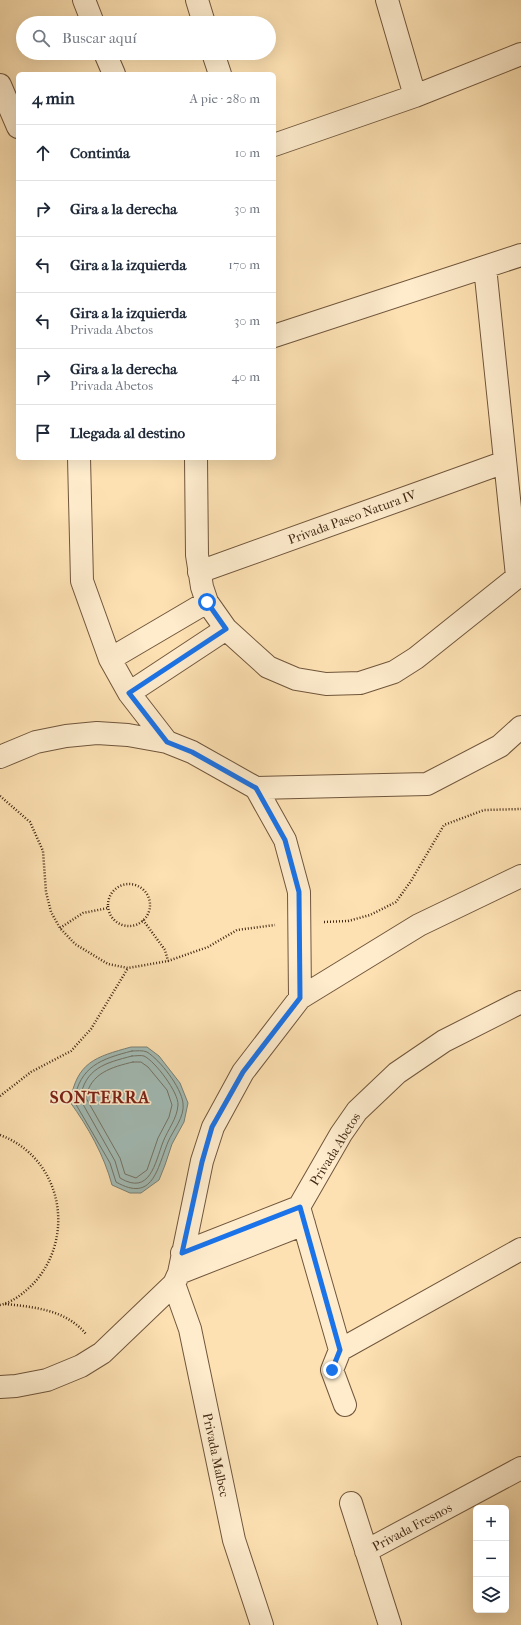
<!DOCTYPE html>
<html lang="es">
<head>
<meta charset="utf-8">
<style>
  body { margin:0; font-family:"IM FELL French Canon",serif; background:#f6f6f7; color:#1f2937 }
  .controls { position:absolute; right:12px; bottom:12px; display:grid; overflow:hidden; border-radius:6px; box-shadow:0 4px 16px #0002 }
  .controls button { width:36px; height:36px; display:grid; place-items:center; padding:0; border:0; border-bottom:1px solid #e0e1e3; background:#fff; color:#1f2937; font:20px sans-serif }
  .stop { position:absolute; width:12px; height:12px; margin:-9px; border:3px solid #1a73e8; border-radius:50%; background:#fff }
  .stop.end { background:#1a73e8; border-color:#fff; box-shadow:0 1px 4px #0008 }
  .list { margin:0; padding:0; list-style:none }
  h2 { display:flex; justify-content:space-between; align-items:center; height:52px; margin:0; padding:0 16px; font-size:17px }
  h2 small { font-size:13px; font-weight:400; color:#747a83 }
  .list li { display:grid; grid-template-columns:26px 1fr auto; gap:12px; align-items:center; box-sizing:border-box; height:56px; padding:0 16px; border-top:1px solid #e0e1e3 }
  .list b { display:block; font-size:15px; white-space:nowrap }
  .list p { margin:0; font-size:13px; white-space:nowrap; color:#747a83 }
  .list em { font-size:13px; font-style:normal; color:#747a83 }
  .icon { flex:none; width:22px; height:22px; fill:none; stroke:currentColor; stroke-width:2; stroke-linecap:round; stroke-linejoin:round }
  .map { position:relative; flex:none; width:521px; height:1625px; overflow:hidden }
  .search { position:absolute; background:#fff; box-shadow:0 4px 16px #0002; left:16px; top:16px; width:260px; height:44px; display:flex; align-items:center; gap:10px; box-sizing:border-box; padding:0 14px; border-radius:22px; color:#747a83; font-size:15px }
  .panel { position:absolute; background:#fff; box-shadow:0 4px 16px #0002; left:16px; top:72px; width:260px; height:388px; border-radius:6px }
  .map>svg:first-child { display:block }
  .water { fill:#a2bbb5; stroke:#7b8075 }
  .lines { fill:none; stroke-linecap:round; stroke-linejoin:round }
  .shore { stroke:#727264; stroke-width:1 }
  .minor-casing { stroke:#70563c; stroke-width:24 }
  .path { stroke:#412814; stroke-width:2.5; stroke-dasharray:1 2; stroke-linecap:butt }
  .minor { stroke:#feeccd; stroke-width:22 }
  .route { stroke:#1a73e8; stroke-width:5 }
  .labels { text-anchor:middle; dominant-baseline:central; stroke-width:3.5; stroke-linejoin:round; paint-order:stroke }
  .street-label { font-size:13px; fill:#412814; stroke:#feeccd }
  .district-label { font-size:17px; font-weight:bold; letter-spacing:1px; fill:#7a1f14; stroke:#feeccd }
</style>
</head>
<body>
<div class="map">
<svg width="521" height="1625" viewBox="0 0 521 1625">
  <rect width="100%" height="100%" fill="#fde1b2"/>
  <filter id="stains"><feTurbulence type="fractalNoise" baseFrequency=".005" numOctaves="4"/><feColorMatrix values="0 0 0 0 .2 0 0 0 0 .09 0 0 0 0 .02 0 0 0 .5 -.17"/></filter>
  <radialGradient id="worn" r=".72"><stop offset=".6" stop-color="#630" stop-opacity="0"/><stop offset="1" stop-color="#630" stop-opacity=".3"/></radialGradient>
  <path class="water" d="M 131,1047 L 147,1047 L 159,1056 L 180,1083 L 188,1103 L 184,1122 L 172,1144 L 165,1165 L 159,1180 L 141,1193 L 130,1193 L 112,1185 C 104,1155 88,1127 70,1102 C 77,1062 95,1057 131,1047 Z"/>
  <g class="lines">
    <path class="shore" d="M 132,1051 C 136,1051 143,1050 147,1052 C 160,1060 181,1087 183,1103 C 185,1117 173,1130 168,1142 C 157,1169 153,1203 116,1182 L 110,1163 L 74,1101 C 80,1066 101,1059 132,1051 Z
      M 132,1056 C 135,1056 141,1055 144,1056 C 155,1061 179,1093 178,1105 C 177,1119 168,1129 163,1142 C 155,1163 150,1196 120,1178 L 115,1161 L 80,1099 C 85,1068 105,1063 132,1056 Z
      M 133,1062 L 141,1062 L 148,1067 L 167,1090 L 172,1105 L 169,1117 L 158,1138 L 147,1170 L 136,1178 L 125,1174 L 120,1158 L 86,1098 C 90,1073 112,1067 133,1062 Z"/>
    <defs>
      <path id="minor" d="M 84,0 L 93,23
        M 197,0 L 204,23
        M 387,0 L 415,96
        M 105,53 L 114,74
        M 213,53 L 220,74
        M 0,85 L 18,127
        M 274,145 L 415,96 L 521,54
        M 485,267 L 517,576
        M 274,336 L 521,255
        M 79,458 L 82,581 L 110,659 L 129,693 L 167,742
        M 196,458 L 197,555 L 202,587 L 207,602 L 226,629 L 268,667 L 296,679 L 326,684 L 360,683 L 394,672 L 416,658 L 521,574
        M 199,572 L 505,462
        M 110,659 L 207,602
        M 129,693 L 226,629
        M 0,757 L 36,742 L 66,736 L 97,733 L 128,735 L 167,742 L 192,752 L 256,788 L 285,840 L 299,892 L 300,998 L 243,1072 L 213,1127 L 202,1161 L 179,1273 L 174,1284 L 102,1353 L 81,1366 L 47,1380 L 16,1386 L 0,1387
        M 256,788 L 427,784 L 500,746 L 521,727
        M 300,998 L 419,925 L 521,876
        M 299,1207 L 340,1350 L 332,1370 L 345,1405
        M 182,1253 L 299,1207 L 341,1134 L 357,1111 L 397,1073 L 444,1041 L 521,1002
        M 179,1273 L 304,1224
        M 174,1284 L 190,1329 L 234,1540 L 262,1625
        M 340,1350 L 521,1249
        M 351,1503 L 390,1625
        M 366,1551 L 521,1468"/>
    </defs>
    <use href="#minor" class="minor-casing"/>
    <path class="path" d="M 0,796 L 30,822 L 43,851 L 46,892 L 51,912 L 60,928 L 75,944 L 108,964 L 128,968 L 168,961 L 208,947 L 237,930 L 275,925
      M108 905a21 21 0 1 1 42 0a21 21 0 1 1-42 0Z
      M 143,920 L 165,950 L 168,961
      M 324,922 L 348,921 L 370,915 L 396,902 L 411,881 L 444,825 L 484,810 L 521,809
      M 60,928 L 83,913 L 108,908
      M 0,1096 L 31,1072 L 71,1051 L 91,1029 L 128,968
      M 0,1135 C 62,1158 77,1237 33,1284 C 24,1293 13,1302 0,1305
      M 5,1304 C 35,1307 66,1310 86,1334"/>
    <use href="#minor" class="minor"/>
  </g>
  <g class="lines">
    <path class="route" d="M 207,602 L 226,629 L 129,693 L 167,742 L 192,752 L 256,788 L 285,840 L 299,892 L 300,998 L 243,1072 L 212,1127 L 202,1162 L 182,1253 L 300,1207 L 340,1350 L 332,1370"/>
  </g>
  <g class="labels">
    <g class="street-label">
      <text transform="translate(352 517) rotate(-20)">Privada Paseo Natura IV</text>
      <text transform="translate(335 1149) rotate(-58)">Privada Abetos</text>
      <text transform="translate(216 1455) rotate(78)">Privada Malbec</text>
      <text transform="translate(412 1527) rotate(-28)">Privada Fresnos</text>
    </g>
    <g class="district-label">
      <text x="100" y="1097">SONTERRA</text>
    </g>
  </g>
  <rect width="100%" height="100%" filter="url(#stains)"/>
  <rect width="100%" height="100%" fill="url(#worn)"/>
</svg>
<div class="controls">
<button>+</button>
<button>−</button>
<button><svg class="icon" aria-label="layers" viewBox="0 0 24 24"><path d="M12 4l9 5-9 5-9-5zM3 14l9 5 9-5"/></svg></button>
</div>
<div class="stop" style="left:207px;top:602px"></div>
<div class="stop end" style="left:332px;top:1370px"></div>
<div class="search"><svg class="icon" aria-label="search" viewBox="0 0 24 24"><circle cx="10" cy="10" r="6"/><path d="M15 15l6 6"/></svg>Buscar aquí</div>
<section class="panel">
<h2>4 min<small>A pie · 280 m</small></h2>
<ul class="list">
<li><svg class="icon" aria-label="ahead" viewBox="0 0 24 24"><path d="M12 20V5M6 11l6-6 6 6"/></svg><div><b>Continúa</b></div><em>10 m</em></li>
<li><svg class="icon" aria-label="right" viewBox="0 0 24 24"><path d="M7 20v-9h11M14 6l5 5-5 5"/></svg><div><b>Gira a la derecha</b></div><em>30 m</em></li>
<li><svg class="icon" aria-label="left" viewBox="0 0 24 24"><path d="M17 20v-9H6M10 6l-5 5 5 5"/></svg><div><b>Gira a la izquierda</b></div><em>170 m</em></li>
<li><svg class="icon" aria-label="left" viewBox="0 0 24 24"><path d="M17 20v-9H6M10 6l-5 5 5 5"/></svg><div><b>Gira a la izquierda</b><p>Privada Abetos</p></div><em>30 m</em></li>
<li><svg class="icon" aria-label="right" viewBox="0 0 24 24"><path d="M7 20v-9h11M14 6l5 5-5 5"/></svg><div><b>Gira a la derecha</b><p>Privada Abetos</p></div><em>40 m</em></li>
<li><svg class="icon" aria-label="arrive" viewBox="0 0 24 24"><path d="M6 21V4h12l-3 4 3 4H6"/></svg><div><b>Llegada al destino</b></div></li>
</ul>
</section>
</div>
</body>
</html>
